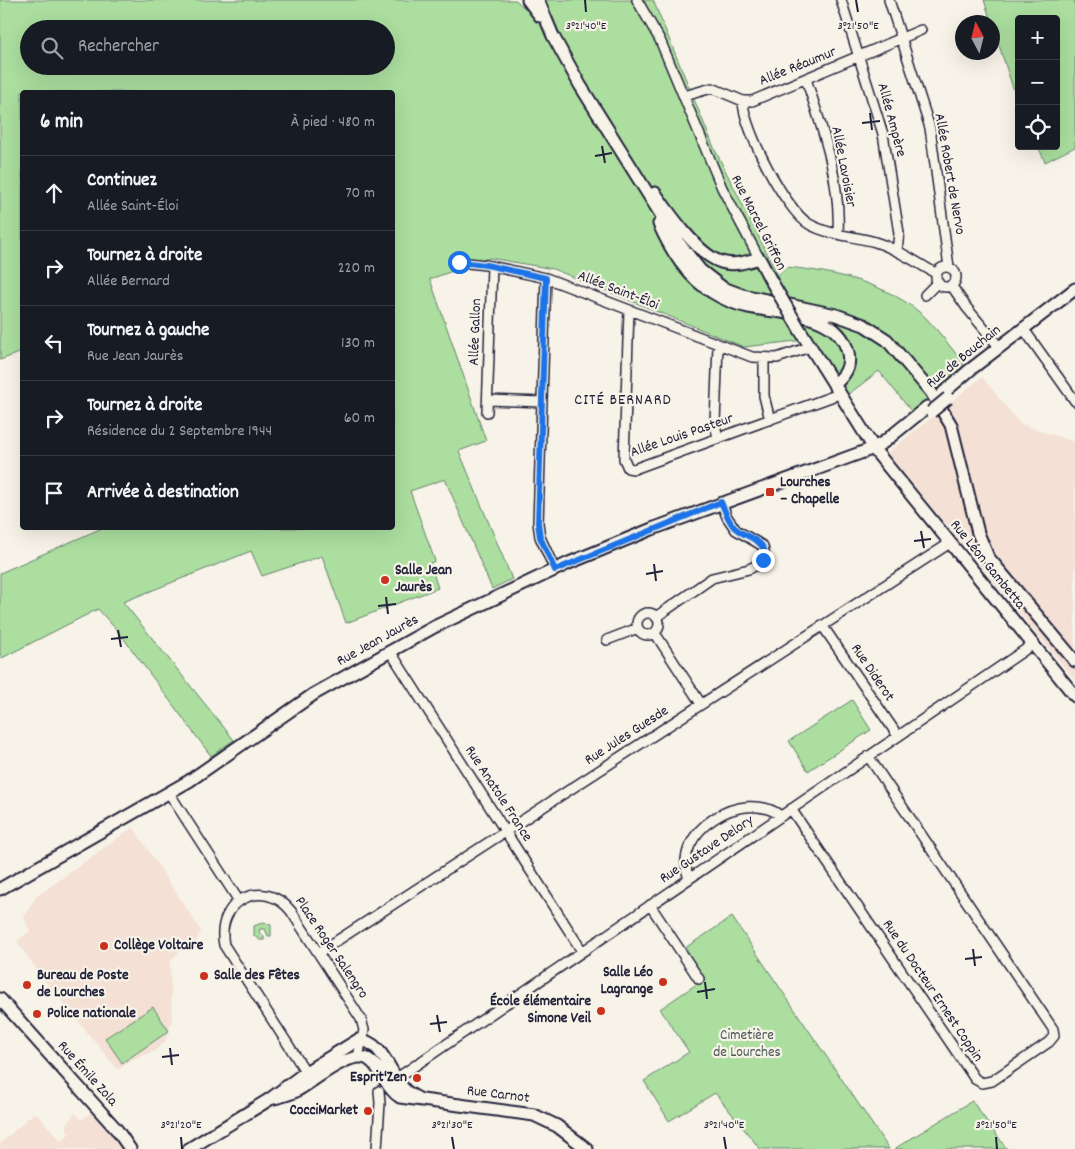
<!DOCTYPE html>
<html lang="fr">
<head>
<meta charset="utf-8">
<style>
  body { margin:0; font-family:Dekko,sans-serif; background:#20242c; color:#f1f3f6 }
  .controls { position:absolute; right:15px; top:15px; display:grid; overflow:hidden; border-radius:5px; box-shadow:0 5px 20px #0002 }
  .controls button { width:45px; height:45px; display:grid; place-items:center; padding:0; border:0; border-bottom:1px solid #363941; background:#171b24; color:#f1f3f6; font:25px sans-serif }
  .compass { position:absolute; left:955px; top:15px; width:45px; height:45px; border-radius:50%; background:#171b24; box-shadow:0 5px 20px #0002; rotate:353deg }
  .stop { position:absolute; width:15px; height:15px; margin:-11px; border:4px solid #1a73e8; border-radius:50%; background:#fff }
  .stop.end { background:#1a73e8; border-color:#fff; box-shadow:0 1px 5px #0008 }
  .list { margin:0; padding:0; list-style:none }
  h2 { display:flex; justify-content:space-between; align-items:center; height:65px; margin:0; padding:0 20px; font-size:21px }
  h2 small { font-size:16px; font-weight:400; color:#9ea1a6 }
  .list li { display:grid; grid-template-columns:32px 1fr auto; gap:15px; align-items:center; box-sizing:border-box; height:75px; padding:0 20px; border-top:1px solid #363941 }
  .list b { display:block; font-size:19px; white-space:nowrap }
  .list p { margin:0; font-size:16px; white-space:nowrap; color:#9ea1a6 }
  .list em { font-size:16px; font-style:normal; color:#9ea1a6 }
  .icon { flex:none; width:28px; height:28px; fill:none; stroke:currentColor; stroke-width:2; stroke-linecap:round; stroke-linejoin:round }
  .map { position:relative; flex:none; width:1075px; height:1149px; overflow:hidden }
  .search { position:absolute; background:#171b24; box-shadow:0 5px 20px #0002; left:20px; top:20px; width:375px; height:55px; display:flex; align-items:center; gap:12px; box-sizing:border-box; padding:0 18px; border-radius:28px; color:#9ea1a6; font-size:19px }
  .panel { position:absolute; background:#171b24; box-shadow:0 5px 20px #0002; left:20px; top:90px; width:375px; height:440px; border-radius:5px }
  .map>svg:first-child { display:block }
  .built { fill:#f4e0d5 }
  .green { fill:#abde9f; stroke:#66806d; fill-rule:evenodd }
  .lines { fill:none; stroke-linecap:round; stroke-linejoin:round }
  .street-casing { stroke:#22223b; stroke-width:12 }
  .secondary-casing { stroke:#22223b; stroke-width:15 }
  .street { stroke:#f7f3e8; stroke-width:9 }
  .secondary { stroke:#f7f3e8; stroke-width:11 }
  .secondary-bridge-casing { stroke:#22223b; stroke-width:15; stroke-linecap:butt }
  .secondary-bridge { stroke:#f7f3e8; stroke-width:11 }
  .route { stroke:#1a73e8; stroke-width:6 }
  .ticks { fill:none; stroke:#22223b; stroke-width:2 }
  .poi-dot { fill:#c8321e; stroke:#f7f3e8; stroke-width:2 }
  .labels { text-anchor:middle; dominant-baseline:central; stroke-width:4.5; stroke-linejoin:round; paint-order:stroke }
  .street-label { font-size:15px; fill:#22223b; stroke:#f7f3e8 }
  .poi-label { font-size:15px; font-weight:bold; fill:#22223b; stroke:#f7f3e8; text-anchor:start }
  .park-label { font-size:15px; fill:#4b5a59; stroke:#f7f3e8 }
  .neighbourhood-label { font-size:16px; letter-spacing:1px; fill:#22223b; stroke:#f7f3e8 }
  .ticks-label { font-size:12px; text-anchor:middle; fill:#22223b; stroke:#f7f3e8; stroke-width:4.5; stroke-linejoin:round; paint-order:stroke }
</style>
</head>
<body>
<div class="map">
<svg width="1075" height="1149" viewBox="0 0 1075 1149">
  <rect width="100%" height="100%" fill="#f7f3e8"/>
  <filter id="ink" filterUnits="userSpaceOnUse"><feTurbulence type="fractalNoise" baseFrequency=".02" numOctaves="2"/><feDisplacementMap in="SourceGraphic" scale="10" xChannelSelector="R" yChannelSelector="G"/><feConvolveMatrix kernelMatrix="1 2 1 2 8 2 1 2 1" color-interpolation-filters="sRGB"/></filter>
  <g filter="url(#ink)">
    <path class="built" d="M 982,377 L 1020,424 L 1075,442 L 1075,680 L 887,453 Z
      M 133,827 L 201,931 L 196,941 L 179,951 L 170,962 L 172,1020 L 166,1040 L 155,1051 L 131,1060 L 118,1070 L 44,980 L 17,941 L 30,931 L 24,917 L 36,897 Z
      M 35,1112 L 61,1141 L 70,1133 L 67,1132 L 67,1124 L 75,1113 L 82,1120 L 91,1112 L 111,1134 L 120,1149 L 0,1149 L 0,1144 Z"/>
    <path class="green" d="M 0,0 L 516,0 L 523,7 L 532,0 L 653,0 L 715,150 L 778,275 L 787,267 C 835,272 888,283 925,317 C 939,331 952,349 964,364 L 912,412 L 879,371 L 846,396 L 814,339 L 744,347 L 553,269 L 490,258 L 430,279 L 486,441 L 459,451 L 512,579 L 492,589 L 445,479 L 410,491 L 435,561 L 430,563 L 438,588 L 346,623 L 322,556 L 262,576 L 251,551 L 123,602 L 234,740 L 211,756 L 121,635 L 98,609 L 0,659 L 0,573 L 102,528 L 392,528 L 392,92 L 22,92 L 22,352 L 0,360 ZM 29,29 L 386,29 L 386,66 L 29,66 Z
      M 984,0 L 1075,0 L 1075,147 L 1045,162 L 1038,146 L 1056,146 L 1056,19 L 1019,19 L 1019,106 Z
      M 852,700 L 871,730 L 808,771 L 789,741 Z
      M 732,917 L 889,1149 L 760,1149 L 715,1093 L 669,1121 L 644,1081 L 689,1052 L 660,1009 L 704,979 L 685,948 Z
      M 264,922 L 271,925 L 271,936 L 268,936 L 265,929 L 260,929 L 259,932 L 264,937 L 264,940 L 260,940 L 254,936 L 254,926 Z
      M 153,1007 L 169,1031 L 122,1063 L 105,1038 Z
      M 972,1101 L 1007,1149 L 894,1149 Z"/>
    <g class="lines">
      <defs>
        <path id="street" d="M 637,0 L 660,40 L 722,188 L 759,258
          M 841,0 L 883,134 L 899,233 L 897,251
          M 889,0 L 930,128 L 949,267
          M 806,79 C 822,128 841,180 838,233
          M 684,96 L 712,88 L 743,101 L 752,101 L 921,30
          M 743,101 C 743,128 786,211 809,224 C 828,235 854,236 875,242 C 898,249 917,263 937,274
          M 459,262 L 486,265 L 546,278 L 752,357 L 777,358 L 810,347
          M936 277a10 10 0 1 1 20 0a10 10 0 1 1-20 0Z
          M 546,278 L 538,523 L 540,537 L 555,570
          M 951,285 L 967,308 L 1000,348
          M 925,295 L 938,282
          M 629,310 L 624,459 L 628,468 L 634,469 L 839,394
          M 1023,328 L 1075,401
          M 764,359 L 764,396 L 770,420
          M 488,400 L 542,402
          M 487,412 L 492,266
          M 718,439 L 715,423 L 718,345
          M637 624a11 11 0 1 1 22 0a11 11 0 1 1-22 0Z
          M 656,617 L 712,578 L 749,569 L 761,563 L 765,557 L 763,546 L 736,530 L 727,517 L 721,502
          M 822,625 L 898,736
          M 655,633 L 701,704
          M 607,640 L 638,628
          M 390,651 L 582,951
          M 169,793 L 239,901
          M 791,809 L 975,1079 L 982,1083 L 992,1081 L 1049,1042 L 1054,1036 L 1053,1029 L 868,756
          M 689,879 C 670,831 744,787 781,816
          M 650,905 L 699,979
          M 318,953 L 950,543
          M 309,1077 L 224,945 C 215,901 263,876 291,911 L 361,1019 L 364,1030 L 358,1057
          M 397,1078 L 1032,645
          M 377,1149 L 380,1103 L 379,1091"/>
        <path id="secondary" d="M 528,0 L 540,16
          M 538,0 L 553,36 L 580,85 L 678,242 L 700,270 L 723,288 L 742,295 L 836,315 L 864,325 L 887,340 L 931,392 L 951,425 L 978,533 L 988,557 L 1075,661
          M 655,193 C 669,213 698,255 721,262 C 734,266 747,262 759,258 L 770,279
          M 659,224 C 671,251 687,277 712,292 C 723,299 735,304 748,307 C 781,314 839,311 848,353 C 851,368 844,376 834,385
          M 800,330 L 877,453 L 1075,696
          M 943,393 L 971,369 L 1075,289
          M 0,889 L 189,781 L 314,694 L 434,627 L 569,563 L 652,529 L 874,448 L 884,442 L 927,407
          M 0,999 L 117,1130 L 130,1149
          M 270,1099 C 279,1097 288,1095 296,1091 C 313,1082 350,1049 368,1059 C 382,1067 385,1088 400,1097 L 534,1115 L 557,1126 L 587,1149
          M 189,1149 L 270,1099 L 306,1072 L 358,1040 C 381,1039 390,1073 403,1088 C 407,1093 413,1096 419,1099"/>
      </defs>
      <use href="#street" class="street-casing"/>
      <use href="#secondary" class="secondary-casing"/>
      <use href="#street" class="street"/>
      <use href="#secondary" class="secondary"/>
      <defs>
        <path id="secondary-bridge" d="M 770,279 L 800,330
          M 931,412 L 948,398"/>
      </defs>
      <use href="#secondary-bridge" class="secondary-bridge-casing"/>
      <use href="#secondary-bridge" class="secondary-bridge"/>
    </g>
  </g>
  <g class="lines" filter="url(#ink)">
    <path class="route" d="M 459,262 L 486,265 L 546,278 L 538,523 L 540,537 L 555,570 L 721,502 C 725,511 728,520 734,527 C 744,538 771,540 763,560"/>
  </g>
  <path class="ticks" d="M 585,0 L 586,12M 856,0 L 858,12M 870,113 L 872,130M 862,123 L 880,121M 602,146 L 605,163M 595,156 L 612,153M 921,531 L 924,548M 914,541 L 931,539M 654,564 L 656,581M 646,574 L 663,571M 386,597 L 388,614M 378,606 L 396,604M 118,630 L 121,647M 111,639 L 128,637M 973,949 L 975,966M 965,959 L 982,957M 705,982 L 707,999M 697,992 L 715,989M 437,1015 L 440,1032M 430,1024 L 447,1022M 170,1048 L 172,1065M 162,1057 L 179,1055M 181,1137 L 182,1149M 452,1137 L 454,1149M 724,1137 L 726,1149M 996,1137 L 997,1149"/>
  <g class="poi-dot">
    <rect x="765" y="487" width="10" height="10" rx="2.5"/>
    <circle cx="385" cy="580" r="5"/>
    <circle cx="104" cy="946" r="5"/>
    <circle cx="204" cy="976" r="5"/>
    <circle cx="663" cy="982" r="5"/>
    <circle cx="27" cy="985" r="5"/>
    <circle cx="601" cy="1011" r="5"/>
    <circle cx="37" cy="1014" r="5"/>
    <circle cx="417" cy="1078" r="5"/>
    <circle cx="368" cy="1111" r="5"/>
  </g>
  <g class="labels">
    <g class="street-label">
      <text transform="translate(798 67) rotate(-22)">Allée Réaumur</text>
      <text transform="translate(891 120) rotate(75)">Allée Ampère</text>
      <text transform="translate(843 167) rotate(79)">Allée Lavoisier</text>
      <text transform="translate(949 174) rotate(80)">Allée Robert de Nervo</text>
      <text transform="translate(758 223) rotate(63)">Rue Marcel Griffon</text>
      <text transform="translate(618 291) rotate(21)">Allée Saint-Éloi</text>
      <text transform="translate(476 332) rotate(-88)">Allée Gallon</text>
      <text transform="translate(964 357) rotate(-39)">Rue de Bouchain</text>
      <text transform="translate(682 436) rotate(-19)">Allée Louis Pasteur</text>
      <text transform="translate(987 565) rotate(51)">Rue Léon Gambetta</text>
      <text transform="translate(378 641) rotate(-29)">Rue Jean Jaurès</text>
      <text transform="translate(872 673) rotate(56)">Rue Diderot</text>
      <text transform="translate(627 736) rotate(-33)">Rue Jules Guesde</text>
      <text transform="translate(498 794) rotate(57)">Rue Anatole France</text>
      <text transform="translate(707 850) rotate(-34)">Rue Gustave Delory</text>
      <text transform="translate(331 948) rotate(56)">Place Roger Salengro</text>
      <text transform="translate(932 991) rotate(56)">Rue du Docteur Ernest Coppin</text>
      <text transform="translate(87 1074) rotate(48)">Rue Émile Zola</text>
      <text transform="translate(498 1095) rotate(7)">Rue Carnot</text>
    </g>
    <g class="poi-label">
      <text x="780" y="483">Lourches<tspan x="780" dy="17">– Chapelle</tspan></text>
      <text x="395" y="571">Salle Jean<tspan x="395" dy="17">Jaurès</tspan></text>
      <text x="114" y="946">Collège Voltaire</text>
      <text x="653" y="973" text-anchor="end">Salle Léo<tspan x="653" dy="17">Lagrange</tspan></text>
      <text x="37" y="976">Bureau de Poste<tspan x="37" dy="17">de Lourches</tspan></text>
      <text x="214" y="976">Salle des Fêtes</text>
      <text x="591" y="1002" text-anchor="end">École élémentaire<tspan x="591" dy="17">Simone Veil</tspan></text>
      <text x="47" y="1014">Police nationale</text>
      <text x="407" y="1078" text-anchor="end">Esprit'Zen</text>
      <text x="358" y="1111" text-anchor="end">CocciMarket</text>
    </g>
    <g class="park-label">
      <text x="747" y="1036">Cimetière<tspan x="747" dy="17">de Lourches</tspan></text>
    </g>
    <g class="neighbourhood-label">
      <text x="623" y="400">CITÉ BERNARD</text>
    </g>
  </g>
  <g class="ticks-label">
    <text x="586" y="29">3°21'40"E</text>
    <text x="858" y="29">3°21'50"E</text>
    <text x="181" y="1128">3°21'20"E</text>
    <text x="452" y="1128">3°21'30"E</text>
    <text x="724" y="1128">3°21'40"E</text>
    <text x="996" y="1128">3°21'50"E</text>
  </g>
</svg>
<div class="controls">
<button>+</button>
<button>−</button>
<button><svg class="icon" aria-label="locate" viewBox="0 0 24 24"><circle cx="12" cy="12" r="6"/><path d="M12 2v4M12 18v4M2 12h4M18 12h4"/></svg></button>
</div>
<svg class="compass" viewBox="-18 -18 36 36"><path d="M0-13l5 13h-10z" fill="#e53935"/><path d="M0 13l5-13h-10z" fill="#9ea1a6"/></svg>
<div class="stop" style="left:459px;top:262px"></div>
<div class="stop end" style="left:763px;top:560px"></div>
<div class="search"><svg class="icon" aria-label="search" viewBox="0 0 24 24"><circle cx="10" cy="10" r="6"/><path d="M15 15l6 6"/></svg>Rechercher</div>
<section class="panel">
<h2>6 min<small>À pied · 480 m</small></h2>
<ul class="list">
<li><svg class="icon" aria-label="ahead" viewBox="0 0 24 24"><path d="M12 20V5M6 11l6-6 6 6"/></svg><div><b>Continuez</b><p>Allée Saint-Éloi</p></div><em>70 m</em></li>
<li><svg class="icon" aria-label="right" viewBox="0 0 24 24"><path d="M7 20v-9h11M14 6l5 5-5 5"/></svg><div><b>Tournez à droite</b><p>Allée Bernard</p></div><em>220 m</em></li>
<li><svg class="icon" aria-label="left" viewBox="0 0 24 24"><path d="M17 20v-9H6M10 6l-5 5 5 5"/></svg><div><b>Tournez à gauche</b><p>Rue Jean Jaurès</p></div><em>130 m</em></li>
<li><svg class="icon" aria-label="right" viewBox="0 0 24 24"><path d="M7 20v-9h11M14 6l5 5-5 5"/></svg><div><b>Tournez à droite</b><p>Résidence du 2 Septembre 1944</p></div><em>60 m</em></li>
<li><svg class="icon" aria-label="arrive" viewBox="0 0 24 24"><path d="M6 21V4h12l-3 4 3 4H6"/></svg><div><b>Arrivée à destination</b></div></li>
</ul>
</section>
</div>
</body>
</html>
